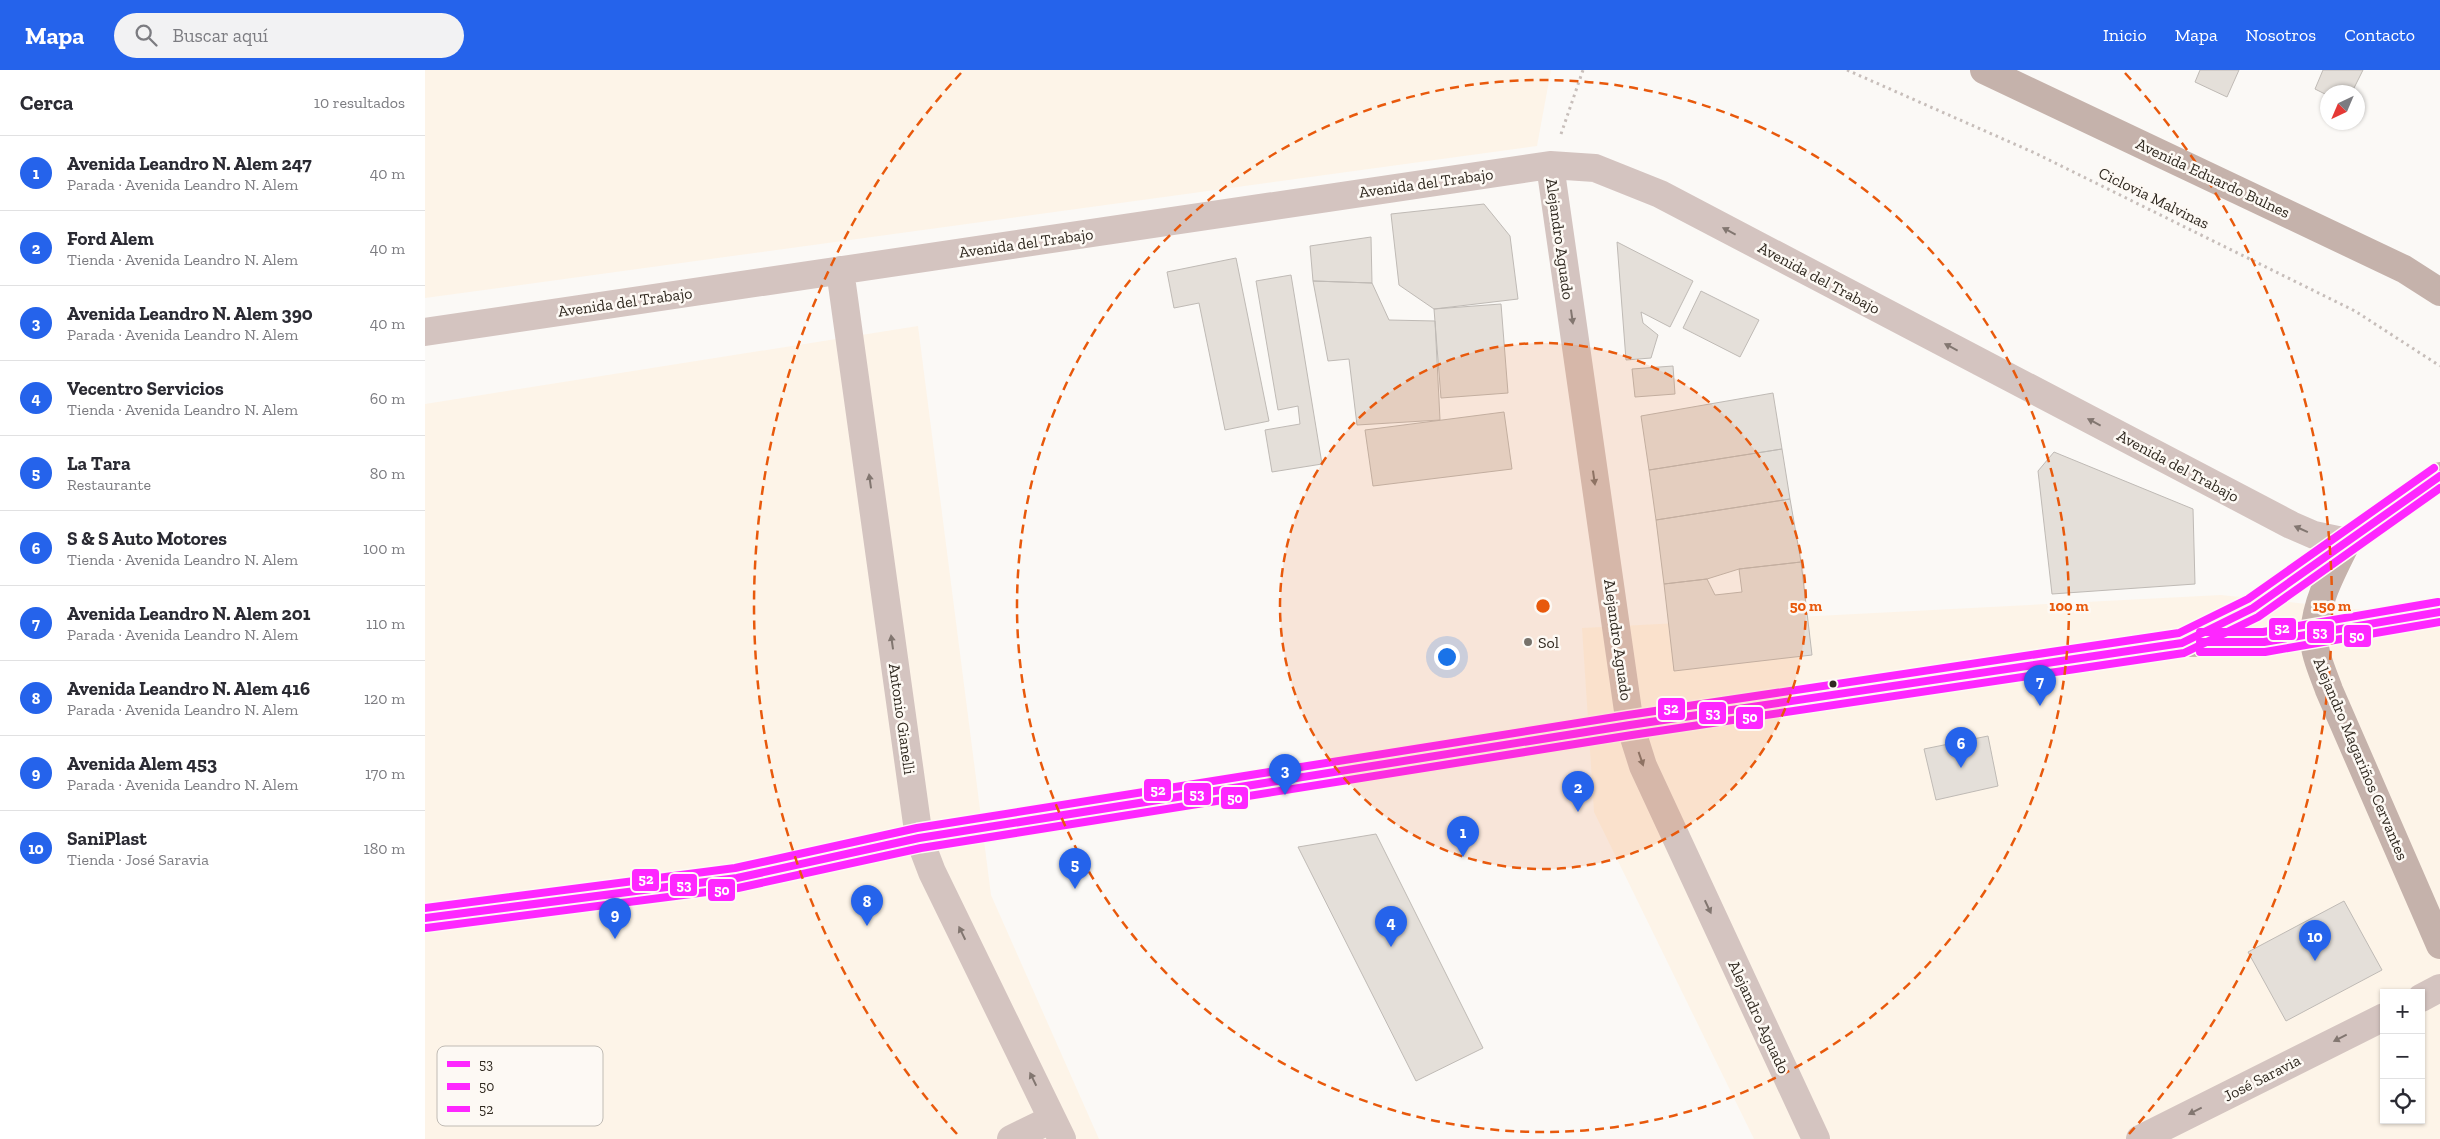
<!DOCTYPE html>
<html lang="es">
<head>
<meta charset="utf-8">
<style>
  body { margin:0; font-family:"Zilla Slab",serif; background:#f2f2f3; color:#2b2b33 }
  .controls { position:absolute; right:15px; bottom:15px; display:grid; overflow:hidden; border-radius:0px; box-shadow:0 1px 4px #0004 }
  .controls button { width:45px; height:45px; display:grid; place-items:center; padding:0; border:0; border-bottom:1px solid #e1e1e2; background:#fff; color:#2b2b33; font:25px sans-serif }
  .compass { position:absolute; left:1895px; top:15px; width:45px; height:45px; border-radius:50%; background:#fff; box-shadow:0 1px 4px #0004; rotate:224deg }
  .you { position:absolute; left:1021px; top:586px; width:18px; height:18px; margin:-12px; border:4px solid #fff; border-radius:50%; background:#1a73e8; box-shadow:0 0 0 8px #1a73e833 }
  .badge { display:grid; place-items:center; width:32px; height:32px; border-radius:50%; background:#2563eb; color:#fff; font-size:16px; font-weight:700 }
  .pin { position:absolute; translate:-50% -41px; filter:drop-shadow(0 1px 2px #0008) }
  .pin::after { content:''; position:absolute; top:26px; width:18px; height:15px; background:inherit; clip-path:polygon(0 0,100% 0,50% 100%) }
  .list { margin:0; padding:0; list-style:none }
  h2 { display:flex; justify-content:space-between; align-items:center; height:65px; margin:0; padding:0 20px; font-size:21px }
  h2 small { font-size:16px; font-weight:400; color:#7c7c81 }
  .list li { display:grid; grid-template-columns:32px 1fr auto; gap:15px; align-items:center; box-sizing:border-box; height:75px; padding:0 20px; border-top:1px solid #e1e1e2 }
  .list b { display:block; font-size:19px; white-space:nowrap }
  .list p { margin:0; font-size:16px; white-space:nowrap; color:#7c7c81 }
  .list em { font-size:16px; font-style:normal; color:#7c7c81 }
  .icon { flex:none; width:28px; height:28px; fill:none; stroke:currentColor; stroke-width:2; stroke-linecap:round; stroke-linejoin:round }
  .map { position:relative; flex:none; width:2015px; height:1069px; overflow:hidden }
  header { display:flex; align-items:center; gap:30px; box-sizing:border-box; height:70px; padding:0 25px; background:#2563eb; color:#fff }
  header strong { font-size:24px }
  nav { display:flex; gap:28px; margin-inline-start:auto; font-size:18px }
  .search { width:350px; height:45px; background:#f2f2f3; display:flex; align-items:center; gap:12px; box-sizing:border-box; padding:0 18px; border-radius:28px; color:#7c7c81; font-size:19px }
  main { display:flex }
  aside { flex:1; background:#fff }
  .map>svg:first-child { display:block }
  .built { fill:#fdf4e8; fill-rule:evenodd }
  .building { fill:#e4dfd9; stroke:#bfbab5 }
  .lines { fill:none; stroke-linecap:round; stroke-linejoin:round }
  .path { stroke:#c7beba; stroke-width:3; stroke-dasharray:2.5 4; stroke-linecap:butt }
  .minor { stroke:#d4c4c0; stroke-width:28 }
  .major { stroke:#c5b2ab; stroke-width:28 }
  .bus-1-casing { stroke:#fdf9f4; stroke-width:11 }
  .bus-2-casing { stroke:#fdf9f4; stroke-width:11 }
  .bus-3-casing { stroke:#fdf9f4; stroke-width:11 }
  .bus-1 { stroke:#fe27ff; stroke-width:8 }
  .bus-2 { stroke:#fe27ff; stroke-width:8 }
  .bus-3 { stroke:#fe27ff; stroke-width:8 }
  .oneway { fill:#827670 }
  .ring { fill:none; stroke:#e8590c; stroke-width:2.5; stroke-dasharray:9 6 }
  .poi-dot { fill:#77726b; stroke:#fdf9f4; stroke-width:2 }
  .bus-dot { fill:#302920; stroke:#fdf9f4; stroke-width:2 }
  .labels { text-anchor:middle; dominant-baseline:central; stroke-width:5; stroke-linejoin:round; paint-order:stroke }
  .street-label { font-size:16px; fill:#302920; stroke:#fdf9f4 }
  .poi-label { font-size:16px; fill:#302920; stroke:#fdf9f4; text-anchor:start }
  .key { fill:#fdf9f4; stroke:#c0bbb4; stroke-width:1 }
  .key-label { font-size:14px; fill:#302920 }
  .centre { fill:#e8590c; stroke:#fdf9f4; stroke-width:2.5 }
  .ring-label { font-size:15px; text-anchor:middle; font-weight:bold; fill:#e8590c; stroke:#fdf9f4; stroke-width:5; stroke-linejoin:round; paint-order:stroke }
  .line-badge { stroke:#fdf9f4; stroke-width:2 }
  .badge-label { font-size:14px; text-anchor:middle; font-weight:bold; fill:#fff }
</style>
</head>
<body>
<header>
<strong>Mapa</strong>
<div class="search"><svg class="icon" aria-label="search" viewBox="0 0 24 24"><circle cx="10" cy="10" r="6"/><path d="M15 15l6 6"/></svg>Buscar aquí</div>
<nav><a>Inicio</a><a>Mapa</a><a>Nosotros</a><a>Contacto</a></nav>
</header>
<main>
<aside>
<h2>Cerca<small>10 resultados</small></h2>
<ul class="list">
<li><span class="badge">1</span><div><b>Avenida Leandro N. Alem 247</b><p>Parada · Avenida Leandro N. Alem</p></div><em>40 m</em></li>
<li><span class="badge">2</span><div><b>Ford Alem</b><p>Tienda · Avenida Leandro N. Alem</p></div><em>40 m</em></li>
<li><span class="badge">3</span><div><b>Avenida Leandro N. Alem 390</b><p>Parada · Avenida Leandro N. Alem</p></div><em>40 m</em></li>
<li><span class="badge">4</span><div><b>Vecentro Servicios</b><p>Tienda · Avenida Leandro N. Alem</p></div><em>60 m</em></li>
<li><span class="badge">5</span><div><b>La Tara</b><p>Restaurante</p></div><em>80 m</em></li>
<li><span class="badge">6</span><div><b>S &amp; S Auto Motores</b><p>Tienda · Avenida Leandro N. Alem</p></div><em>100 m</em></li>
<li><span class="badge">7</span><div><b>Avenida Leandro N. Alem 201</b><p>Parada · Avenida Leandro N. Alem</p></div><em>110 m</em></li>
<li><span class="badge">8</span><div><b>Avenida Leandro N. Alem 416</b><p>Parada · Avenida Leandro N. Alem</p></div><em>120 m</em></li>
<li><span class="badge">9</span><div><b>Avenida Alem 453</b><p>Parada · Avenida Leandro N. Alem</p></div><em>170 m</em></li>
<li><span class="badge">10</span><div><b>SaniPlast</b><p>Tienda · José Saravia</p></div><em>180 m</em></li>
</ul>
</aside>
<div class="map">
<svg width="2015" height="1069" viewBox="0 0 2015 1069">
  <rect width="100%" height="100%" fill="#fbf9f6"/>
  <path class="built" d="M 0,0 L 1126,0 L 1112,76 L 0,228 Z
    M 493,256 L 566,825 L 674,1069 L 0,1069 L 0,334 Z
    M 1796,525 L 2015,548 L 2015,1069 L 1329,1069 L 1169,742 L 1157,558 ZM 1959,923 L 1996,923 L 1996,1050 L 1959,1050 Z"/>
  <path class="building" d="M 1775,0 L 1814,0 L 1802,27 L 1770,12 Z
    M 1898,0 L 1938,0 L 1927,22 L 1902,22 L 1902,25 L 1890,19 Z
    M 1059,134 L 1085,166 L 1093,229 L 1009,239 L 974,215 L 966,144 Z
    M 946,167 L 947,213 L 888,211 L 885,176 Z
    M 1192,172 L 1268,211 L 1245,257 L 1216,242 L 1218,253 L 1233,265 L 1226,288 L 1201,290 Z
    M 811,188 L 844,351 L 800,360 L 774,233 L 749,238 L 742,202 Z
    M 866,205 L 897,394 L 847,402 L 840,360 L 875,354 L 873,336 L 853,340 L 831,211 Z
    M 888,211 L 947,213 L 964,250 L 1010,251 L 1015,350 L 932,355 L 924,289 L 903,291 Z
    M 1276,221 L 1334,250 L 1315,287 L 1258,258 Z
    M 1076,234 L 1083,323 L 1016,328 L 1009,239 Z
    M 1248,296 L 1250,324 L 1210,327 L 1207,299 Z
    M 1348,323 L 1357,379 L 1224,400 L 1216,346 Z
    M 1079,342 L 1087,399 L 948,416 L 940,360 Z
    M 1357,379 L 1365,429 L 1231,450 L 1224,400 Z
    M 1629,382 L 1768,439 L 1770,514 L 1627,524 L 1613,401 Z
    M 1365,429 L 1376,492 L 1314,499 L 1282,509 L 1239,514 L 1231,450 Z
    M 1376,492 L 1387,585 L 1249,601 L 1239,514 L 1282,509 L 1290,525 L 1317,522 L 1314,499 Z
    M 1563,666 L 1573,716 L 1511,730 L 1499,679 Z
    M 951,764 L 1058,978 L 991,1011 L 873,777 Z
    M 1919,831 L 1957,900 L 1861,951 L 1823,882 Z"/>
  <g class="lines">
    <path class="path" d="M 1422,0 L 1612,84 L 1930,241 L 2015,296
      M 1136,64 L 1158,0"/>
    <path class="minor" d="M 1125,95 L 1205,655 L 1218,696 L 1391,1069
      M 415,200 L 494,768 L 507,802 L 637,1069
      M 0,262 L 1125,95 L 1170,98 L 1235,124 L 1866,455 L 1889,465 L 1922,472
      M 1996,928 L 2015,918
      M 586,1069 L 627,1049
      M 1715,1069 L 1959,947"/>
    <path class="major" d="M 1559,0 L 1979,199 L 2015,222
      M 1922,472 C 1908,500 1891,531 1889,564 C 1888,582 1898,603 1904,620 L 2015,875
      M 1765,568 L 1828,538 L 2015,406
      M 0,848 L 312,808 L 494,768 L 1205,655 L 1757,573 L 1839,572 L 2015,542"/>
    <defs>
      <path id="bus-1" d="M 1775,572 L 1839,572 L 2015,542
        M 0,848 L 312,808 L 494,768 L 1205,655 L 1757,573 L 1828,538 L 2015,406"/>
      <path id="bus-2" d="M 1775,582 L 1840,582 L 2015,552
        M 1,858 L 313,818 L 496,778 L 1207,665 L 1759,583 L 1833,547 L 2015,418"/>
      <path id="bus-3" d="M 1775,562 L 1838,562 L 2013,532
        M 0,838 L 310,798 L 492,758 L 1203,645 L 1754,563 L 1823,529 L 2009,398"/>
    </defs>
    <use href="#bus-1" class="bus-1-casing"/>
    <use href="#bus-2" class="bus-2-casing"/>
    <use href="#bus-3" class="bus-3-casing"/>
    <use href="#bus-1" class="bus-1"/>
    <use href="#bus-2" class="bus-2"/>
    <use href="#bus-3" class="bus-3"/>
  </g>
  <defs><path id="oneway-solid" d="M-6-.8H1V-3.2L6.5 0L1 3.2V.8H-6Z" transform="scale(1.25)"/></defs>
  <g class="oneway">
    <use href="#oneway-solid" transform="translate(1304 161) rotate(-152)"/>
    <use href="#oneway-solid" transform="translate(1147 247) rotate(82)"/>
    <use href="#oneway-solid" transform="translate(1526 277) rotate(-152)"/>
    <use href="#oneway-solid" transform="translate(1669 352) rotate(-152)"/>
    <use href="#oneway-solid" transform="translate(1169 408) rotate(82)"/>
    <use href="#oneway-solid" transform="translate(445 411) rotate(-98)"/>
    <use href="#oneway-solid" transform="translate(1876 459) rotate(-156)"/>
    <use href="#oneway-solid" transform="translate(467 572) rotate(-98)"/>
    <use href="#oneway-solid" transform="translate(1216 689) rotate(71)"/>
    <use href="#oneway-solid" transform="translate(1283 837) rotate(65)"/>
    <use href="#oneway-solid" transform="translate(537 863) rotate(-116)"/>
    <use href="#oneway-solid" transform="translate(1915 968) rotate(153)"/>
    <use href="#oneway-solid" transform="translate(608 1009) rotate(-116)"/>
    <use href="#oneway-solid" transform="translate(1770 1041) rotate(153)"/>
  </g>
  <circle cx="1118" cy="536" r="263" fill="#e8590c" fill-opacity=".12"/>
  <g class="ring">
    <circle cx="1118" cy="536" r="263"/>
    <circle cx="1118" cy="536" r="526"/>
    <path d="M532 1064A789 789 0 0 1 536 3M1700 3A789 789 0 0 1 1704 1064"/>
  </g>
  <circle class="poi-dot" cx="1103" cy="572" r="5"/>
  <circle class="bus-dot" cx="1408" cy="614" r="4.5"/>
  <g class="labels">
    <g class="street-label">
      <text transform="translate(1788 108) rotate(25)">Avenida Eduardo Bulnes</text>
      <text transform="translate(1001 113) rotate(-8)">Avenida del Trabajo</text>
      <text transform="translate(1729 128) rotate(26)">Ciclovia Malvinas</text>
      <text transform="translate(1135 169) rotate(82)">Alejandro Aguado</text>
      <text transform="translate(601 173) rotate(-8)">Avenida del Trabajo</text>
      <text transform="translate(1394 208) rotate(28)">Avenida del Trabajo</text>
      <text transform="translate(200 232) rotate(-8)">Avenida del Trabajo</text>
      <text transform="translate(1753 396) rotate(28)">Avenida del Trabajo</text>
      <text transform="translate(1193 570) rotate(82)">Alejandro Aguado</text>
      <text transform="translate(477 649) rotate(82)">Antonio Gianelli</text>
      <text transform="translate(1936 689) rotate(67)">Alejandro Magariños Cervantes</text>
      <text transform="translate(1334 947) rotate(65)">Alejandro Aguado</text>
      <text transform="translate(1837 1008) rotate(-27)">José Saravia</text>
    </g>
    <g class="poi-label">
      <text x="1113" y="572">Sol</text>
    </g>
  </g>
  <rect x="12" y="976" width="166" height="80" rx="8" class="key"/>
  <rect x="22" y="991" width="23" height="6" fill="#fe27ff"/>
  <rect x="22" y="1013" width="23" height="7" fill="#fe27ff"/>
  <rect x="22" y="1036" width="23" height="6" fill="#fe27ff"/>
  <g class="key-label">
    <text x="54" y="999">53</text>
    <text x="54" y="1021">50</text>
    <text x="54" y="1044">52</text>
  </g>
  <circle cx="1118" cy="536" r="8" class="centre"/>
  <g class="ring-label">
    <text x="1381" y="541">50 m</text>
    <text x="1644" y="541">100 m</text>
    <text x="1907" y="541">150 m</text>
  </g>
  <g class="line-badge">
    <rect x="1843" y="547" width="29" height="24" rx="5" fill="#fe27ff"/>
    <rect x="1881" y="550" width="29" height="24" rx="5" fill="#fe27ff"/>
    <rect x="1918" y="554" width="29" height="24" rx="5" fill="#fe27ff"/>
    <rect x="1232" y="627" width="29" height="24" rx="5" fill="#fe27ff"/>
    <rect x="1273" y="631" width="29" height="24" rx="5" fill="#fe27ff"/>
    <rect x="1310" y="636" width="29" height="24" rx="5" fill="#fe27ff"/>
    <rect x="718" y="708" width="29" height="24" rx="5" fill="#fe27ff"/>
    <rect x="758" y="712" width="29" height="24" rx="5" fill="#fe27ff"/>
    <rect x="795" y="716" width="29" height="24" rx="5" fill="#fe27ff"/>
    <rect x="206" y="798" width="29" height="24" rx="5" fill="#fe27ff"/>
    <rect x="244" y="803" width="29" height="24" rx="5" fill="#fe27ff"/>
    <rect x="282" y="808" width="29" height="24" rx="5" fill="#fe27ff"/>
  </g>
  <g class="badge-label">
    <text x="1857" y="563">52</text>
    <text x="1895" y="567">53</text>
    <text x="1932" y="571">50</text>
    <text x="1246" y="643">52</text>
    <text x="1288" y="648">53</text>
    <text x="1325" y="652">50</text>
    <text x="733" y="725">52</text>
    <text x="772" y="729">53</text>
    <text x="810" y="733">50</text>
    <text x="221" y="814">52</text>
    <text x="259" y="820">53</text>
    <text x="297" y="825">50</text>
  </g>
</svg>
<div class="controls">
<button>+</button>
<button>−</button>
<button><svg class="icon" aria-label="locate" viewBox="0 0 24 24"><circle cx="12" cy="12" r="6"/><path d="M12 2v4M12 18v4M2 12h4M18 12h4"/></svg></button>
</div>
<svg class="compass" viewBox="-18 -18 36 36"><path d="M0-13l5 13h-10z" fill="#e53935"/><path d="M0 13l5-13h-10z" fill="#7c7c81"/></svg>
<div class="you"></div>
<div class="pin badge" style="left:1038px;top:787px">1</div>
<div class="pin badge" style="left:1153px;top:742px">2</div>
<div class="pin badge" style="left:860px;top:725px">3</div>
<div class="pin badge" style="left:966px;top:877px">4</div>
<div class="pin badge" style="left:650px;top:819px">5</div>
<div class="pin badge" style="left:1536px;top:698px">6</div>
<div class="pin badge" style="left:1615px;top:636px">7</div>
<div class="pin badge" style="left:442px;top:856px">8</div>
<div class="pin badge" style="left:190px;top:869px">9</div>
<div class="pin badge" style="left:1890px;top:891px">10</div>
</div>
</main>
</body>
</html>
